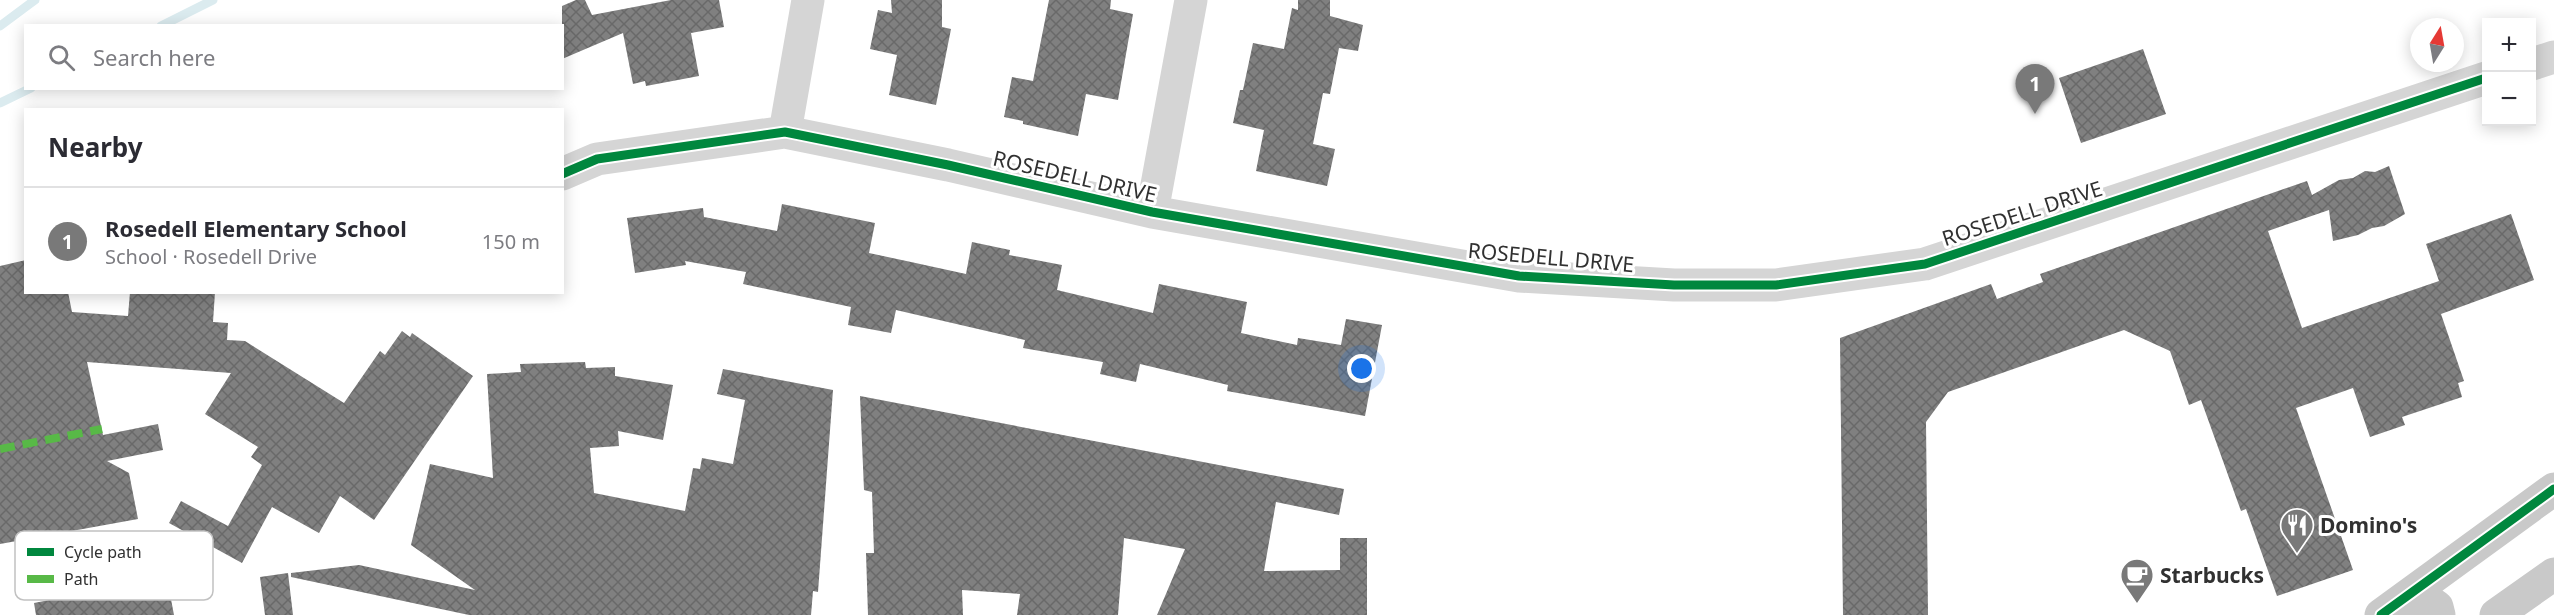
<!DOCTYPE html>
<html lang="en">
<head>
<meta charset="utf-8">
<style>
  body { margin:0; font-family:"Noto Sans",sans-serif; background:#f7f7f7; color:#2b2b33 }
  .controls { position:absolute; right:18px; top:18px; display:grid; overflow:hidden; border-radius:0px; box-shadow:0 3px 15px #0003 }
  .controls button { width:54px; height:54px; display:grid; place-items:center; padding:0; border:0; border-bottom:2px solid #e1e1e2; background:#fff; color:#2b2b33; font:30px sans-serif }
  .compass { position:absolute; left:2410px; top:18px; width:54px; height:54px; border-radius:50%; background:#fff; box-shadow:0 3px 15px #0003; rotate:11deg }
  .you { position:absolute; left:1362px; top:369px; width:21px; height:21px; margin:-15px; border:4px solid #fff; border-radius:50%; background:#1a73e8; box-shadow:0 0 0 9px #1a73e833 }
  .badge { display:grid; place-items:center; width:39px; height:39px; border-radius:50%; background:#797979; color:#fff; font-size:20px; font-weight:700 }
  .pin { position:absolute; translate:-50% -50px; filter:drop-shadow(0 2px 3px #0008) }
  .pin::after { content:''; position:absolute; top:32px; width:21px; height:18px; background:inherit; clip-path:polygon(0 0,100% 0,50% 100%) }
  .list { margin:0; padding:0; list-style:none }
  h2 { display:flex; justify-content:space-between; align-items:center; height:78px; margin:0; padding:0 24px; font-size:26px }
  h2 small { font-size:20px; font-weight:400; color:#7c7c81 }
  .list li { display:grid; grid-template-columns:39px 1fr auto; gap:18px; align-items:center; box-sizing:border-box; height:108px; padding:0 24px; border-top:2px solid #e1e1e2 }
  .list b { display:block; font-size:22px; white-space:nowrap }
  .list p { margin:0; font-size:20px; white-space:nowrap; color:#7c7c81 }
  .list em { font-size:20px; font-style:normal; color:#7c7c81 }
  .icon { flex:none; width:33px; height:33px; fill:none; stroke:currentColor; stroke-width:2; stroke-linecap:round; stroke-linejoin:round }
  .map { position:relative; flex:none; width:2554px; height:615px; overflow:hidden }
  .search { position:absolute; background:#fff; box-shadow:0 3px 15px #0003; left:24px; top:24px; width:540px; height:66px; display:flex; align-items:center; gap:15px; box-sizing:border-box; padding:0 21px; border-radius:0px; color:#7c7c81; font-size:22px }
  .panel { position:absolute; background:#fff; box-shadow:0 3px 15px #0003; left:24px; top:108px; width:540px; height:186px; border-radius:0px }
  .map>svg:first-child { display:block }
  .lines { fill:none; stroke-linecap:round; stroke-linejoin:round }
  .stream { stroke:#dbebef; stroke-width:9 }
  .building { fill:url(#building-cross-hatch) }
  .minor { stroke:#d5d5d5; stroke-width:33 }
  .primary { stroke:#c9c9c9; stroke-width:33 }
  .quiet { stroke:#58b947; stroke-width:8; stroke-dasharray:15 8; stroke-linecap:butt }
  .cycleway-casing { stroke:#fff; stroke-width:13 }
  .cycleway { stroke:#00873e; stroke-width:9 }
  .labels { text-anchor:middle; dominant-baseline:central; stroke-width:6; stroke-linejoin:round; paint-order:stroke }
  .street-label { font-size:21px; fill:#313131; stroke:#fff }
  .poi-label { font-size:21px; font-weight:bold; fill:#313131; stroke:#fff; text-anchor:start }
  .key { fill:#fff; stroke:#c1c1c1; stroke-width:1.5 }
  .key-label { font-size:16px; fill:#313131 }
</style>
</head>
<body>
<div class="map">
<svg width="2554" height="615" viewBox="0 0 2554 615">
  <defs>
    <pattern id="building-cross-hatch" width="8" height="8" patternUnits="userSpaceOnUse" patternTransform="scale(1.5)"><rect width="8" height="8" fill="#808080"/><path d="M0 0l8 8M0 8l8-8" fill="none" stroke="#696969"/></pattern>
  </defs>
  <rect width="100%" height="100%" fill="#fff"/>
  <g class="lines">
    <path class="stream" d="M 0,26 L 35,0
      M 161,26 L 213,0
      M 0,103 L 31,88"/>
  </g>
  <path class="building" d="M 576,0 L 585,0 L 592,15 L 671,0 L 719,0 L 724,27 L 691,33 L 699,76 L 646,86 L 645,81 L 633,84 L 623,33 L 562,59 L 562,6 Z
    M 891,0 L 942,0 L 942,27 L 951,29 L 936,105 L 889,95 L 897,55 L 870,49 L 878,10 L 892,13 Z
    M 1049,0 L 1111,0 L 1110,9 L 1133,14 L 1118,100 L 1086,94 L 1078,136 L 1023,124 L 1023,121 L 1004,117 L 1012,77 L 1033,81 Z
    M 1298,0 L 1330,0 L 1330,16 L 1363,25 L 1358,51 L 1339,48 L 1330,94 L 1323,93 L 1313,144 L 1335,149 L 1327,186 L 1256,171 L 1264,130 L 1233,123 L 1240,90 L 1243,90 L 1253,43 L 1284,49 L 1292,8 L 1298,10 Z
    M 2143,49 L 2166,114 L 2081,143 L 2059,78 Z
    M 2389,166 L 2405,214 L 2384,226 L 2372,228 L 2358,235 L 2333,241 L 2329,210 L 2268,231 L 2302,328 L 2439,281 L 2426,244 L 2511,214 L 2534,280 L 2441,314 L 2464,381 L 2458,383 L 2462,397 L 2402,417 L 2405,425 L 2370,437 L 2353,388 L 2296,408 L 2353,570 L 2277,596 L 2246,509 L 2241,511 L 2201,400 L 2189,405 L 2170,351 L 2124,330 L 1948,392 L 1926,422 L 1928,615 L 1843,615 L 1840,338 L 1991,284 L 1997,299 L 2043,282 L 2040,274 L 2307,181 L 2312,195 L 2339,180 L 2353,178 L 2365,171 L 2375,172 Z
    M 782,204 L 875,223 L 869,253 L 911,262 L 966,274 L 972,242 L 1010,250 L 1009,255 L 1062,265 L 1057,290 L 1153,313 L 1159,284 L 1247,302 L 1241,333 L 1297,345 L 1298,338 L 1341,345 L 1346,319 L 1382,325 L 1365,416 L 1227,391 L 1228,385 L 1140,364 L 1136,382 L 1100,374 L 1103,362 L 1023,348 L 1025,340 L 896,310 L 891,333 L 848,325 L 851,307 L 743,284 L 746,272 L 685,261 L 686,265 L 635,273 L 627,218 L 703,208 L 704,217 L 777,231 Z
    M 26,260 L 26,292 L 68,292 L 72,312 L 128,316 L 130,292 L 215,292 L 213,322 L 228,323 L 227,340 L 245,341 L 344,403 L 380,351 L 385,355 L 402,331 L 410,337 L 412,333 L 473,376 L 374,520 L 340,496 L 319,533 L 272,507 L 242,563 L 169,523 L 181,501 L 228,526 L 262,465 L 251,457 L 258,447 L 205,414 L 231,373 L 87,362 L 103,435 L 158,424 L 163,450 L 107,461 L 129,473 L 138,519 L 0,544 L 0,266 Z
    M 585,362 L 586,368 L 615,367 L 615,376 L 673,385 L 663,440 L 618,431 L 619,446 L 590,448 L 594,493 L 685,511 L 693,468 L 700,469 L 702,458 L 733,464 L 745,400 L 717,394 L 723,369 L 833,390 L 818,592 L 813,591 L 811,615 L 469,615 L 291,577 L 291,573 L 359,565 L 475,590 L 411,545 L 430,464 L 493,478 L 487,374 L 521,372 L 520,364 Z
    M 860,396 L 1344,489 L 1339,515 L 1276,502 L 1264,571 L 1340,570 L 1340,538 L 1367,538 L 1367,615 L 1157,615 L 1185,549 L 1124,538 L 1118,615 L 1017,615 L 1020,594 L 962,590 L 963,615 L 868,615 L 866,553 L 874,553 L 872,492 L 864,490 Z
    M 288,573 L 293,615 L 265,615 L 260,577 Z
    M 151,580 L 170,594 L 174,615 L 36,615 L 34,603 Z"/>
  <g class="lines">
    <path class="minor" d="M 2532,64 L 2554,57
      M 785,132 L 808,0
      M 562,174 L 597,159 L 785,132 L 948,165 L 1152,212 L 1519,276 L 1674,285 L 1776,285 L 1925,264 L 2486,78
      M 1152,212 L 1191,0"/>
    <path class="primary" d="M 2392,607 L 2430,602 L 2437,607 L 2439,615
      M 2381,615 L 2554,489
      M 2496,615 L 2554,574"/>
    <path class="quiet" d="M 0,449 L 102,429"/>
    <defs>
      <path id="cycleway" d="M 562,174 L 597,159 L 785,132 L 948,165 L 1152,212 L 1519,276 L 1674,285 L 1776,285 L 1925,264 L 2486,78
        M 2381,615 L 2554,489"/>
    </defs>
    <use href="#cycleway" class="cycleway-casing"/>
    <use href="#cycleway" class="cycleway"/>
  </g>
  <defs>
    <symbol id="restaurant-pin" viewBox="-11 -11 22 30"><path d="M0 17L-7.5 6A9.5 9.5 0 1 1 7.5 6Z" fill="#797979" stroke="#fff"/><path d="M-5-6h1v4h1v-4h1v4h1v-4h1v5L-1.5 .5V6h-2V.5L-5-1ZM5-6V6H3V1.5H1.5Q1.5-4 5-6Z" fill="#fff"/></symbol>
    <symbol id="cafe-pin" viewBox="-11 -11 22 30"><path d="M0 17L-7.5 6A9.5 9.5 0 1 1 7.5 6Z" fill="#797979" stroke="#fff"/><path d="M-5.5-4.5H6V0H3Q3 3.5 0 3.5H-2.5Q-5.5 3.5-5.5 0ZM3-3.2v2h1.7v-2ZM-6 4.5H4V6H-6Z" fill="#fff"/></symbol>
  </defs>
  <g fill-rule="evenodd">
    <use href="#restaurant-pin" x="2278" y="506" width="38" height="52"/>
    <use href="#cafe-pin" x="2118" y="556" width="38" height="52"/>
  </g>
  <g class="labels">
    <g class="street-label">
      <text transform="translate(1075 176) rotate(13)">ROSEDELL DRIVE</text>
      <text transform="translate(2022 213) rotate(-18)">ROSEDELL DRIVE</text>
      <text transform="translate(1551 257) rotate(5)">ROSEDELL DRIVE</text>
    </g>
    <g class="poi-label">
      <text x="2320" y="525">Domino's</text>
      <text x="2160" y="575">Starbucks</text>
    </g>
  </g>
  <rect x="15" y="531" width="198" height="69" rx="9" class="key"/>
  <rect x="27" y="548" width="27" height="8" fill="#00873e"/>
  <rect x="27" y="575" width="27" height="8" fill="#58b947"/>
  <g class="key-label">
    <text x="64" y="558">Cycle path</text>
    <text x="64" y="585">Path</text>
  </g>
</svg>
<div class="controls">
<button>+</button>
<button>−</button>
</div>
<svg class="compass" viewBox="-18 -18 36 36"><path d="M0-13l5 13h-10z" fill="#e53935"/><path d="M0 13l5-13h-10z" fill="#7c7c81"/></svg>
<div class="you"></div>
<div class="pin badge" style="left:2035px;top:114px">1</div>
<div class="search"><svg class="icon" aria-label="search" viewBox="0 0 24 24"><circle cx="10" cy="10" r="6"/><path d="M15 15l6 6"/></svg>Search here</div>
<section class="panel">
<h2>Nearby<small></small></h2>
<ul class="list">
<li><span class="badge">1</span><div><b>Rosedell Elementary School</b><p>School · Rosedell Drive</p></div><em>150 m</em></li>
</ul>
</section>
</div>
</body>
</html>
